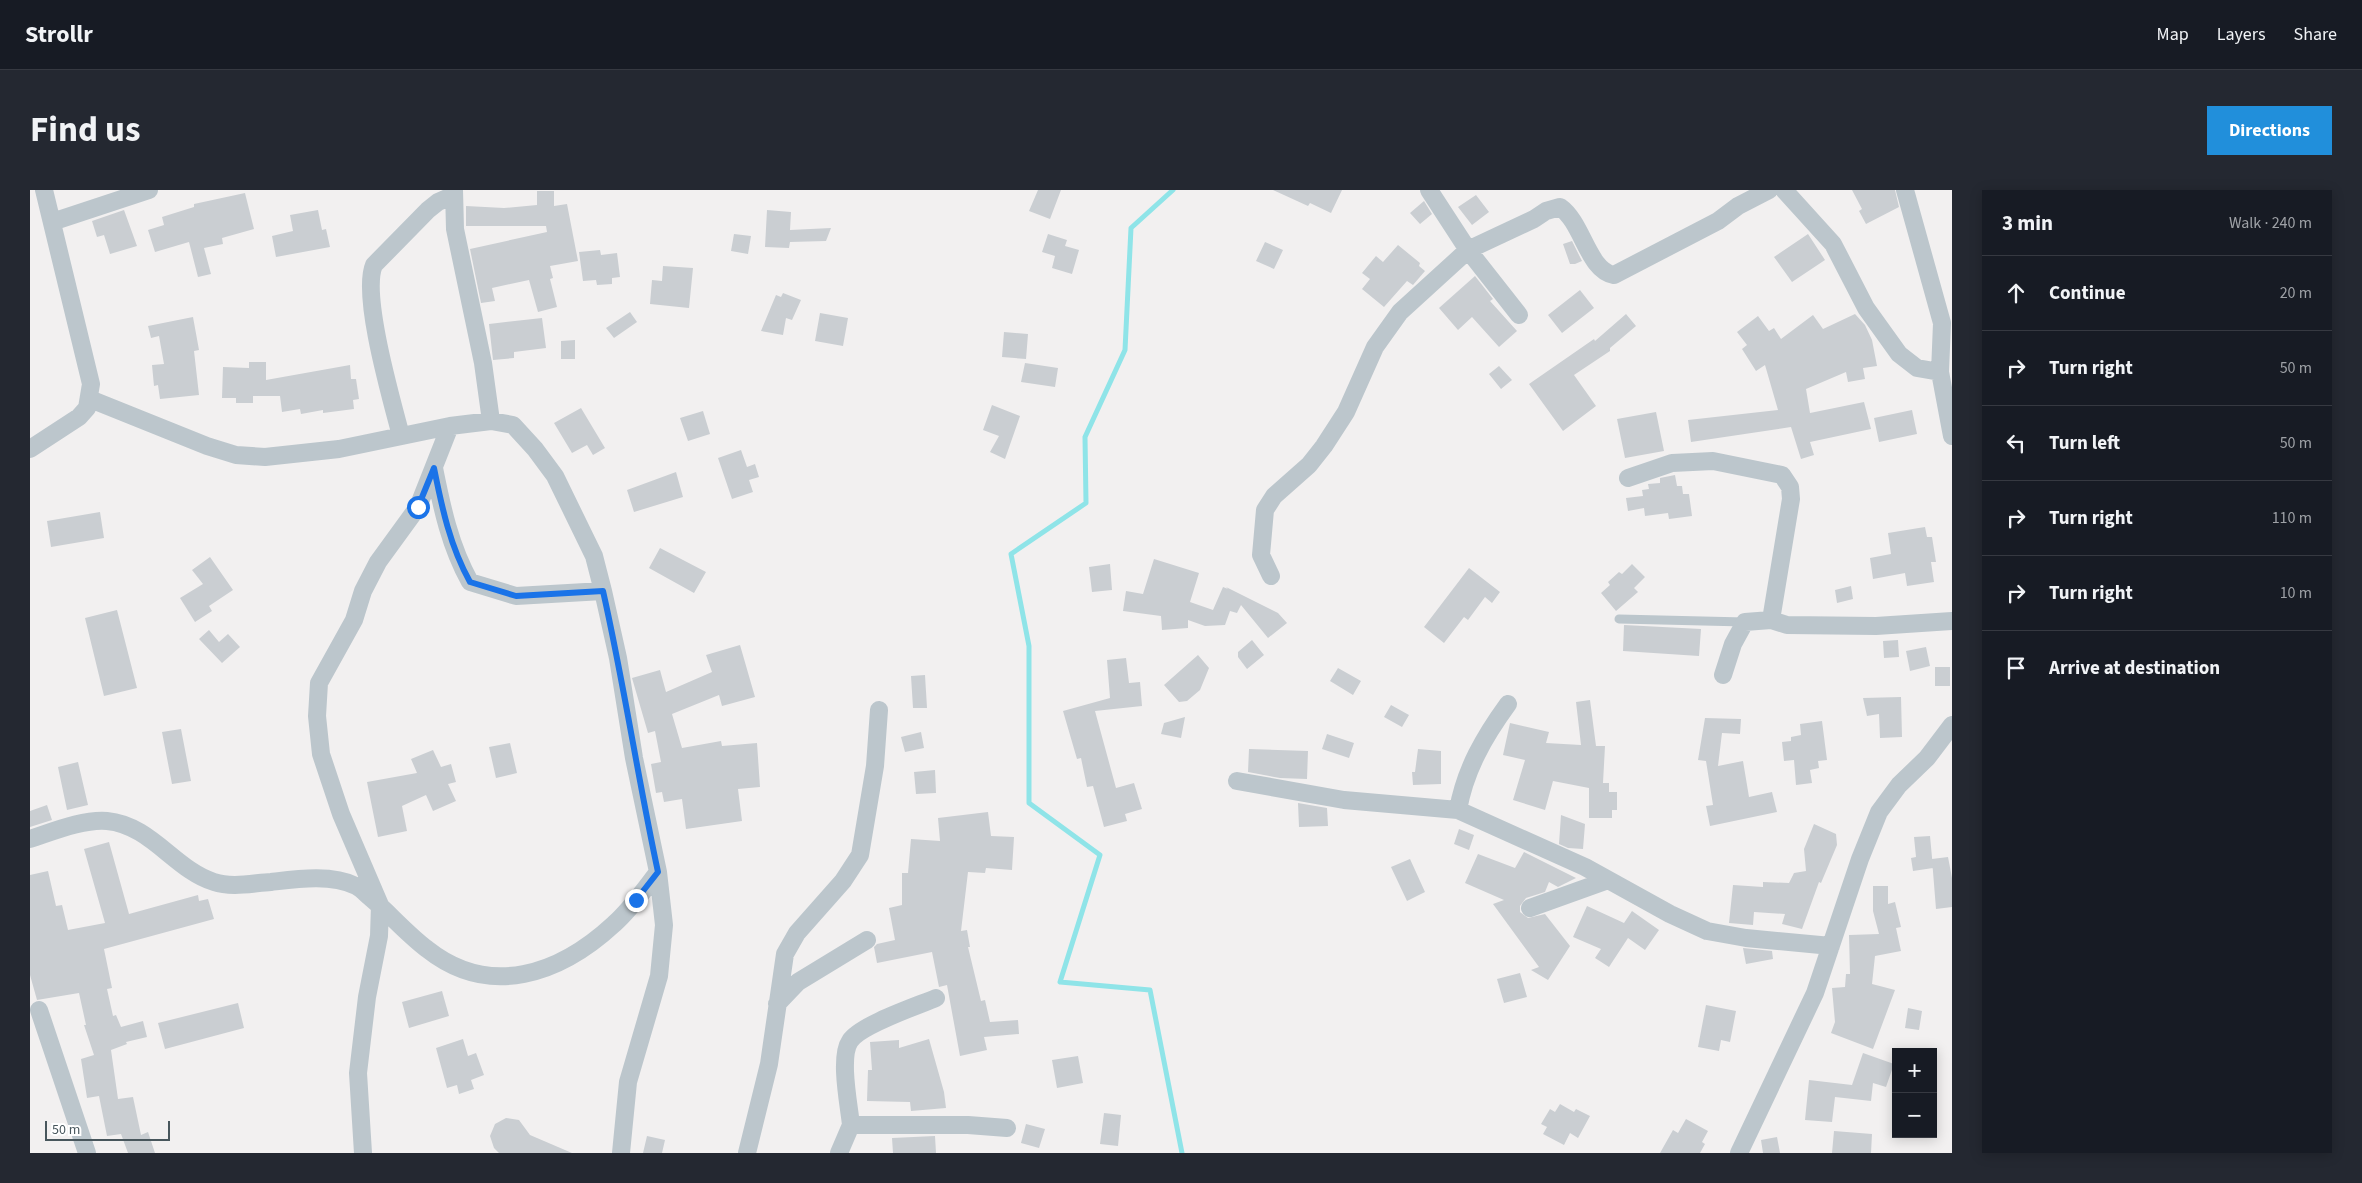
<!DOCTYPE html>
<html lang="en">
<head>
<meta charset="utf-8">
<style>
  body { margin:0; font-family:"Source Sans 3",sans-serif; background:#242831; color:#f1f3f6 }
  .controls { position:absolute; right:15px; bottom:15px; display:grid; overflow:hidden; border-radius:0px; box-shadow:0 2px 12px #0003 }
  .controls button { width:45px; height:45px; display:grid; place-items:center; padding:0; border:0; border-bottom:1px solid #363941; background:#171b24; color:#f1f3f6; font:25px sans-serif }
  .scale { position:absolute; left:15px; bottom:12px; width:125px; box-sizing:border-box; padding-left:5px; border:2px solid #48565c; border-top:0; font-size:14px; line-height:18px; white-space:nowrap; color:#48565c; -webkit-text-stroke:4px #fff; paint-order:stroke }
  .stop { position:absolute; width:15px; height:15px; margin:-11px; border:4px solid #1a73e8; border-radius:50%; background:#fff }
  .stop.end { background:#1a73e8; border-color:#fff; box-shadow:0 1px 5px #0008 }
  .list { margin:0; padding:0; list-style:none }
  h2 { display:flex; justify-content:space-between; align-items:center; height:65px; margin:0; padding:0 20px; font-size:21px }
  h2 small { font-size:16px; font-weight:400; color:#9ea1a6 }
  .list li { display:grid; grid-template-columns:32px 1fr auto; gap:15px; align-items:center; box-sizing:border-box; height:75px; padding:0 20px; border-top:1px solid #363941 }
  .list b { display:block; font-size:19px; white-space:nowrap }
  .list em { font-size:16px; font-style:normal; color:#9ea1a6 }
  .icon { flex:none; width:28px; height:28px; fill:none; stroke:currentColor; stroke-width:2; stroke-linecap:round; stroke-linejoin:round }
  .map { position:relative; flex:none; width:1922px; height:963px; overflow:hidden; border-radius:0px }
  header { display:flex; align-items:center; gap:30px; box-sizing:border-box; height:70px; padding:0 25px; background:#171b24; border-bottom:1px solid #363941 }
  header strong { font-size:24px }
  nav { display:flex; gap:28px; margin-inline-start:auto; font-size:18px }
  .intro { display:flex; align-items:center; justify-content:space-between; box-sizing:border-box; height:120px; padding:0 30px }
  h1 { margin:0; font-size:35px }
  .button { padding:12px 22px; border-radius:0px; background:#218fdb; color:#fff; font-size:18px; font-weight:700 }
  main { display:flex; gap:30px; padding:0 30px }
  aside { flex:1; background:#171b24; border-radius:0px; box-shadow:0 2px 12px #0003 }
  .map>svg:first-child { display:block }
  .lines { fill:none; stroke-linecap:round; stroke-linejoin:round }
  .stream { stroke:#8fe4e8; stroke-width:5 }
  .building { fill:#caced2 }
  .lane { stroke:#bcc6cc; stroke-width:9 }
  .street { stroke:#bcc6cc; stroke-width:18 }
  .route { stroke:#1a73e8; stroke-width:6 }
</style>
</head>
<body>
<header>
<strong>Strollr</strong>
<nav><a>Map</a><a>Layers</a><a>Share</a></nav>
</header>
<div class="intro"><h1>Find us</h1><a class="button">Directions</a></div>
<main>
<div class="map">
<svg width="1922" height="963" viewBox="0 0 1922 963">
  <rect width="100%" height="100%" fill="#f2f0f0"/>
  <g class="lines">
    <path class="stream" d="M 1143,0 L 1101,38 L 1095,160 L 1055,247 L 1056,313 L 981,364 L 999,456 L 999,613 L 1070,665 L 1030,792 L 1120,800 L 1152,963"/>
  </g>
  <path class="building" d="M 1008,0 L 1031,0 L 1020,29 L 999,21 Z
    M 1243,0 L 1312,0 L 1301,23 L 1280,13 L 1278,16 Z
    M 1822,0 L 1865,0 L 1869,17 L 1836,34 L 1829,21 L 1832,19 Z
    M 507,1 L 524,1 L 524,16 L 537,14 L 548,71 L 520,76 L 523,88 L 520,89 L 527,117 L 508,122 L 499,90 L 462,98 L 465,111 L 451,113 L 440,59 L 517,42 L 516,36 L 436,36 L 436,16 L 474,18 L 507,15 Z
    M 215,3 L 224,39 L 192,48 L 193,54 L 174,58 L 181,84 L 168,87 L 159,52 L 125,62 L 118,40 L 134,35 L 132,27 L 164,17 L 164,14 Z
    M 1446,5 L 1459,22 L 1442,35 L 1428,17 Z
    M 1394,11 L 1402,24 L 1390,34 L 1380,23 Z
    M 94,20 L 107,56 L 80,64 L 74,45 L 67,47 L 62,31 Z
    M 288,20 L 292,40 L 296,39 L 300,57 L 246,67 L 242,46 L 263,41 L 260,25 Z
    M 737,20 L 761,22 L 760,40 L 801,38 L 796,51 L 760,52 L 759,58 L 735,57 Z
    M 704,44 L 721,46 L 718,64 L 701,61 Z
    M 1018,44 L 1037,50 L 1035,56 L 1049,60 L 1042,84 L 1022,78 L 1025,66 L 1012,62 Z
    M 1778,44 L 1795,70 L 1762,92 L 1744,67 Z
    M 1542,51 L 1552,71 L 1545,74 L 1540,74 L 1533,54 Z
    M 1235,52 L 1253,60 L 1244,79 L 1226,71 Z
    M 1368,55 L 1390,73 L 1389,76 L 1395,81 L 1383,95 L 1377,91 L 1354,117 L 1332,99 L 1340,89 L 1332,83 L 1346,66 L 1353,72 Z
    M 570,60 L 571,65 L 587,63 L 590,87 L 582,88 L 582,94 L 567,95 L 566,90 L 553,91 L 549,62 Z
    M 633,76 L 663,78 L 659,118 L 620,114 L 622,90 L 632,91 Z
    M 1445,86 L 1463,109 L 1460,111 L 1487,141 L 1469,157 L 1442,127 L 1428,140 L 1409,118 Z
    M 1550,100 L 1564,118 L 1532,143 L 1518,125 Z
    M 753,103 L 771,110 L 762,130 L 756,128 L 753,145 L 731,141 L 746,105 L 751,107 Z
    M 600,122 L 607,132 L 584,148 L 576,138 Z
    M 790,123 L 818,128 L 813,156 L 785,151 Z
    M 1596,124 L 1606,136 L 1580,158 L 1580,161 L 1544,185 L 1566,216 L 1533,241 L 1499,194 L 1564,149 L 1565,151 Z
    M 1825,124 L 1835,135 L 1842,150 L 1847,176 L 1833,178 L 1835,189 L 1818,192 L 1816,182 L 1776,199 L 1780,223 L 1834,212 L 1841,239 L 1780,252 L 1784,265 L 1771,269 L 1761,237 L 1661,252 L 1658,230 L 1748,220 L 1735,175 L 1726,181 L 1712,159 L 1717,155 L 1707,142 L 1728,126 L 1739,141 L 1744,138 L 1751,149 L 1783,125 L 1793,139 Z
    M 163,127 L 169,160 L 164,161 L 169,205 L 130,209 L 128,195 L 124,196 L 122,175 L 134,174 L 129,146 L 121,148 L 118,136 Z
    M 512,128 L 516,158 L 484,162 L 484,168 L 463,170 L 459,134 Z
    M 974,142 L 998,144 L 996,169 L 972,167 Z
    M 545,150 L 545,169 L 531,169 L 531,151 Z
    M 219,172 L 236,172 L 236,190 L 320,175 L 321,189 L 326,189 L 329,209 L 323,210 L 324,219 L 293,223 L 293,220 L 271,224 L 270,219 L 252,222 L 250,206 L 223,206 L 223,213 L 206,213 L 206,208 L 192,208 L 193,177 L 219,178 Z
    M 995,173 L 1028,178 L 1025,197 L 991,192 Z
    M 1469,176 L 1482,190 L 1471,199 L 1459,184 Z
    M 962,215 L 990,226 L 975,269 L 960,262 L 969,246 L 953,240 Z
    M 551,218 L 575,258 L 563,265 L 557,255 L 542,263 L 524,233 Z
    M 1882,220 L 1887,244 L 1849,252 L 1844,228 Z
    M 673,221 L 680,244 L 658,251 L 650,228 Z
    M 1626,222 L 1634,261 L 1595,268 L 1587,229 Z
    M 711,260 L 717,277 L 725,274 L 729,287 L 719,290 L 723,302 L 702,309 L 688,268 Z
    M 646,282 L 653,307 L 604,322 L 597,300 Z
    M 1645,285 L 1647,296 L 1652,296 L 1653,304 L 1659,304 L 1662,326 L 1639,329 L 1638,323 L 1615,326 L 1614,318 L 1598,321 L 1596,308 L 1613,306 L 1612,300 L 1619,299 L 1618,294 L 1630,293 L 1630,288 Z
    M 70,322 L 74,348 L 21,357 L 17,331 Z
    M 1895,337 L 1897,347 L 1902,347 L 1906,372 L 1901,372 L 1904,392 L 1877,396 L 1875,383 L 1843,389 L 1840,368 L 1861,364 L 1858,343 Z
    M 630,358 L 676,382 L 664,403 L 619,378 Z
    M 180,367 L 203,400 L 179,416 L 182,421 L 165,432 L 150,408 L 173,394 L 162,380 Z
    M 1124,369 L 1169,383 L 1160,412 L 1183,420 L 1193,397 L 1198,399 L 1196,397 L 1248,423 L 1257,433 L 1238,448 L 1211,415 L 1207,423 L 1200,421 L 1195,435 L 1175,436 L 1158,430 L 1158,438 L 1132,440 L 1131,426 L 1093,421 L 1096,401 L 1113,404 Z
    M 1080,374 L 1082,400 L 1062,402 L 1059,377 Z
    M 1602,374 L 1615,387 L 1604,398 L 1608,402 L 1586,421 L 1571,403 L 1580,395 L 1578,392 L 1589,382 L 1592,384 Z
    M 1439,378 L 1470,402 L 1462,413 L 1455,407 L 1438,430 L 1434,427 L 1414,453 L 1394,437 Z
    M 1821,396 L 1823,409 L 1807,413 L 1805,400 Z
    M 87,420 L 107,498 L 74,506 L 55,428 Z
    M 1594,435 L 1671,439 L 1669,466 L 1593,461 Z
    M 179,440 L 189,452 L 198,444 L 210,457 L 192,473 L 169,449 Z
    M 1222,450 L 1234,465 L 1217,479 L 1208,467 L 1208,462 Z
    M 1868,450 L 1869,467 L 1854,468 L 1853,451 Z
    M 710,455 L 725,507 L 692,516 L 689,505 L 642,524 L 652,558 L 691,551 L 692,556 L 727,553 L 730,597 L 708,599 L 712,631 L 656,639 L 652,609 L 634,612 L 632,602 L 626,603 L 621,574 L 631,572 L 625,541 L 618,543 L 602,488 L 630,480 L 636,502 L 682,482 L 676,465 Z
    M 1896,457 L 1900,476 L 1880,481 L 1876,461 Z
    M 1168,465 L 1179,478 L 1170,500 L 1157,511 L 1149,512 L 1134,495 Z
    M 1096,468 L 1099,493 L 1110,492 L 1112,516 L 1065,521 L 1086,598 L 1104,593 L 1112,619 L 1095,624 L 1097,631 L 1074,637 L 1063,596 L 1057,597 L 1051,568 L 1047,569 L 1033,521 L 1080,508 L 1077,470 Z
    M 1905,477 L 1920,477 L 1920,496 L 1905,496 Z
    M 1308,478 L 1331,491 L 1323,505 L 1300,491 Z
    M 895,485 L 897,518 L 883,518 L 881,486 Z
    M 1871,507 L 1872,547 L 1850,548 L 1849,524 L 1837,526 L 1833,508 Z
    M 1560,510 L 1566,556 L 1575,556 L 1573,593 L 1579,593 L 1579,602 L 1587,602 L 1587,620 L 1582,620 L 1582,628 L 1559,628 L 1559,598 L 1523,591 L 1515,620 L 1483,610 L 1495,570 L 1473,565 L 1480,533 L 1519,542 L 1516,553 L 1551,555 L 1546,512 Z
    M 1361,515 L 1379,525 L 1372,537 L 1354,527 Z
    M 1155,527 L 1151,548 L 1131,544 L 1134,533 Z
    M 1675,528 L 1711,529 L 1710,544 L 1692,543 L 1688,576 L 1713,571 L 1719,607 L 1742,602 L 1747,622 L 1680,636 L 1676,616 L 1683,615 L 1676,571 L 1668,570 Z
    M 1792,531 L 1797,570 L 1788,571 L 1789,578 L 1780,580 L 1782,593 L 1766,595 L 1764,570 L 1754,571 L 1752,552 L 1761,551 L 1761,547 L 1771,545 L 1770,534 Z
    M 151,539 L 161,591 L 142,594 L 132,542 Z
    M 891,542 L 894,558 L 875,562 L 871,547 Z
    M 1297,544 L 1324,553 L 1319,568 L 1292,559 Z
    M 480,553 L 487,583 L 466,588 L 459,557 Z
    M 1219,559 L 1278,561 L 1277,589 L 1250,588 L 1218,582 Z
    M 1388,559 L 1411,561 L 1411,594 L 1383,595 L 1382,582 L 1385,582 Z
    M 403,560 L 411,577 L 421,574 L 426,592 L 418,594 L 426,611 L 403,621 L 396,605 L 372,616 L 377,641 L 348,647 L 337,592 L 387,583 L 381,569 Z
    M 48,572 L 58,615 L 37,620 L 28,577 Z
    M 905,580 L 906,603 L 886,604 L 884,582 Z
    M 1268,613 L 1297,618 L 1298,636 L 1269,637 Z
    M 17,615 L 22,630 L 0,637 L 0,621 Z
    M 958,622 L 961,646 L 984,647 L 982,680 L 956,678 L 955,683 L 938,682 L 931,741 L 937,740 L 940,757 L 938,757 L 951,811 L 955,810 L 960,832 L 988,830 L 989,844 L 954,847 L 957,860 L 930,866 L 917,795 L 909,797 L 902,762 L 847,773 L 844,757 L 847,754 L 865,750 L 859,718 L 872,715 L 872,683 L 878,683 L 881,649 L 910,651 L 908,628 Z
    M 1531,625 L 1555,634 L 1553,659 L 1538,658 L 1529,654 Z
    M 1784,634 L 1806,644 L 1807,655 L 1791,693 L 1789,692 L 1772,739 L 1752,734 L 1755,724 L 1724,722 L 1723,735 L 1699,733 L 1703,695 L 1733,697 L 1733,692 L 1759,693 L 1764,683 L 1776,681 L 1774,659 Z
    M 1429,639 L 1444,645 L 1439,660 L 1424,654 Z
    M 1900,646 L 1903,678 L 1883,681 L 1881,668 L 1886,667 L 1884,647 Z
    M 79,652 L 99,724 L 168,705 L 169,711 L 178,709 L 184,729 L 74,759 L 82,798 L 77,799 L 83,826 L 86,825 L 91,837 L 113,831 L 117,847 L 96,852 L 97,854 L 81,860 L 88,909 L 103,907 L 111,945 L 118,942 L 125,963 L 98,963 L 91,944 L 77,946 L 69,906 L 57,908 L 51,869 L 64,865 L 54,835 L 56,835 L 49,803 L 7,810 L 0,785 L 0,685 L 18,681 L 26,716 L 32,715 L 38,740 L 75,733 L 54,659 Z
    M 1494,662 L 1546,688 L 1528,697 L 1519,692 L 1515,702 L 1496,708 L 1490,716 L 1490,722 L 1498,728 L 1515,724 L 1540,756 L 1518,790 L 1501,780 L 1509,777 L 1463,714 L 1474,710 L 1435,693 L 1448,664 L 1485,678 Z
    M 1918,667 L 1922,688 L 1922,717 L 1906,719 L 1902,669 Z
    M 1380,669 L 1395,702 L 1377,711 L 1361,677 Z
    M 1843,696 L 1858,696 L 1858,714 L 1865,712 L 1871,737 L 1866,738 L 1871,761 L 1845,766 L 1842,794 L 1865,800 L 1843,859 L 1801,843 L 1805,832 L 1802,798 L 1815,797 L 1816,784 L 1820,784 L 1819,745 L 1849,744 L 1843,721 Z
    M 1557,716 L 1594,733 L 1602,721 L 1629,740 L 1615,760 L 1598,748 L 1579,777 L 1565,768 L 1571,759 L 1543,747 Z
    M 1713,758 L 1742,761 L 1743,769 L 1716,774 Z
    M 1490,783 L 1497,807 L 1474,813 L 1467,789 Z
    M 412,801 L 419,826 L 379,838 L 372,812 Z
    M 208,813 L 214,838 L 135,859 L 128,833 Z
    M 1676,815 L 1706,821 L 1700,852 L 1691,850 L 1689,861 L 1668,857 Z
    M 1878,818 L 1892,821 L 1889,840 L 1875,838 Z
    M 433,849 L 438,866 L 446,863 L 454,885 L 441,890 L 444,899 L 429,904 L 427,895 L 417,898 L 406,858 Z
    M 899,849 L 914,902 L 916,918 L 881,921 L 880,912 L 837,911 L 838,880 L 842,880 L 840,852 L 869,850 L 869,858 Z
    M 1833,863 L 1864,874 L 1856,897 L 1843,893 L 1841,911 L 1805,907 L 1802,932 L 1775,930 L 1779,890 L 1822,895 Z
    M 1048,866 L 1053,893 L 1027,898 L 1022,870 Z
    M 1530,914 L 1544,922 L 1546,919 L 1560,926 L 1548,948 L 1540,943 L 1534,955 L 1513,944 L 1517,937 L 1511,934 L 1520,919 L 1525,922 Z
    M 1074,923 L 1091,925 L 1088,956 L 1070,954 Z
    M 476,928 L 489,930 L 500,945 L 542,963 L 469,963 L 464,958 L 460,946 L 465,934 Z
    M 1656,929 L 1678,941 L 1672,952 L 1675,954 L 1670,963 L 1630,963 L 1643,940 L 1648,943 Z
    M 996,934 L 1015,939 L 1009,958 L 991,953 Z
    M 1804,941 L 1842,944 L 1841,963 L 1802,963 Z
    M 617,946 L 635,950 L 632,963 L 613,963 Z
    M 905,946 L 906,963 L 863,963 L 862,948 Z
    M 1747,947 L 1750,963 L 1733,963 L 1731,950 Z"/>
  <g class="lines">
    <path class="lane" d="M 1589,429 L 1715,432"/>
    <path class="street" d="M 424,0 L 425,39 L 453,173 L 461,231
      M 1399,0 L 1438,60 L 1489,125
      M 1754,0 L 1803,54 L 1836,118 L 1869,164 L 1887,178 L 1910,182
      M 1875,0 L 1912,133 L 1910,182 L 1922,246
      M 22,32 L 119,0
      M 60,209 L 177,256 L 206,265 L 235,267 L 309,259 L 420,236 L 461,231 L 483,235 L 505,259 L 525,286 L 564,366 L 573,401 L 588,468 L 604,568 L 628,682 L 634,735 L 629,786 L 598,892 L 591,963
      M 371,246 C 362,211 331,105 344,75 L 398,20 L 408,12 L 424,5
      M 0,259 L 49,227 L 57,218 L 61,194 L 14,0
      M 404,278 C 412,318 420,356 440,392 L 486,406 L 573,401
      M 1598,288 L 1642,273 L 1683,271 L 1752,285 L 1760,297 L 1761,309 L 1741,430 L 1757,435 L 1846,436 L 1922,431
      M 1241,386 L 1231,365 L 1235,320 L 1244,306 L 1279,275 L 1294,256 L 1316,222 L 1345,157 L 1370,122 L 1438,60 L 1504,29 L 1516,21 L 1530,17 C 1553,33 1558,81 1584,85 L 1688,31 L 1708,16 L 1739,0
      M 1693,485 L 1703,454 L 1715,432 L 1741,430
      M 1478,514 C 1454,547 1435,580 1428,620 L 1555,677 L 1640,724 L 1677,741 L 1716,748 L 1801,756
      M 1207,591 L 1314,610 L 1428,620
      M 0,649 C 22,642 53,629 77,631 C 121,635 145,680 184,692 C 202,698 223,693 241,692 C 267,689 301,684 326,696 C 332,699 337,705 341,708 C 360,724 377,744 397,759 C 460,809 530,784 584,734 C 601,719 614,700 628,682
      M 1500,718 L 1578,690
      M 747,814 L 768,792 L 837,750
      M 9,820 L 57,963
      M 821,935 C 819,915 809,867 820,851 C 830,835 887,816 906,808
      M 333,963 L 328,883 L 337,807 L 349,746 L 350,715 L 311,624 L 291,564 L 287,526 L 289,493 L 324,430 L 333,401 L 348,372 L 388,317 L 420,236
      M 717,963 L 739,874 L 755,764 L 767,743 L 813,691 L 830,665 L 845,576 L 849,520
      M 809,963 L 821,935 L 938,935 L 977,938
      M 1709,963 L 1785,803 L 1830,669 L 1849,622 L 1869,595 L 1897,568 L 1922,535"/>
  </g>
  <g class="lines">
    <path class="route" d="M 388,317 L 404,278 C 412,318 420,356 440,392 L 486,406 L 573,401 C 594,494 608,589 628,682 L 606,710"/>
  </g>
</svg>
<div class="controls">
<button>+</button>
<button>−</button>
</div>
<div class="scale">50 m</div>
<div class="stop" style="left:388px;top:317px"></div>
<div class="stop end" style="left:606px;top:710px"></div>
</div>
<aside>
<h2>3 min<small>Walk · 240 m</small></h2>
<ul class="list">
<li><svg class="icon" aria-label="ahead" viewBox="0 0 24 24"><path d="M12 20V5M6 11l6-6 6 6"/></svg><div><b>Continue</b></div><em>20 m</em></li>
<li><svg class="icon" aria-label="right" viewBox="0 0 24 24"><path d="M7 20v-9h11M14 6l5 5-5 5"/></svg><div><b>Turn right</b></div><em>50 m</em></li>
<li><svg class="icon" aria-label="left" viewBox="0 0 24 24"><path d="M17 20v-9H6M10 6l-5 5 5 5"/></svg><div><b>Turn left</b></div><em>50 m</em></li>
<li><svg class="icon" aria-label="right" viewBox="0 0 24 24"><path d="M7 20v-9h11M14 6l5 5-5 5"/></svg><div><b>Turn right</b></div><em>110 m</em></li>
<li><svg class="icon" aria-label="right" viewBox="0 0 24 24"><path d="M7 20v-9h11M14 6l5 5-5 5"/></svg><div><b>Turn right</b></div><em>10 m</em></li>
<li><svg class="icon" aria-label="arrive" viewBox="0 0 24 24"><path d="M6 21V4h12l-3 4 3 4H6"/></svg><div><b>Arrive at destination</b></div></li>
</ul>
</aside>
</main>
</body>
</html>
